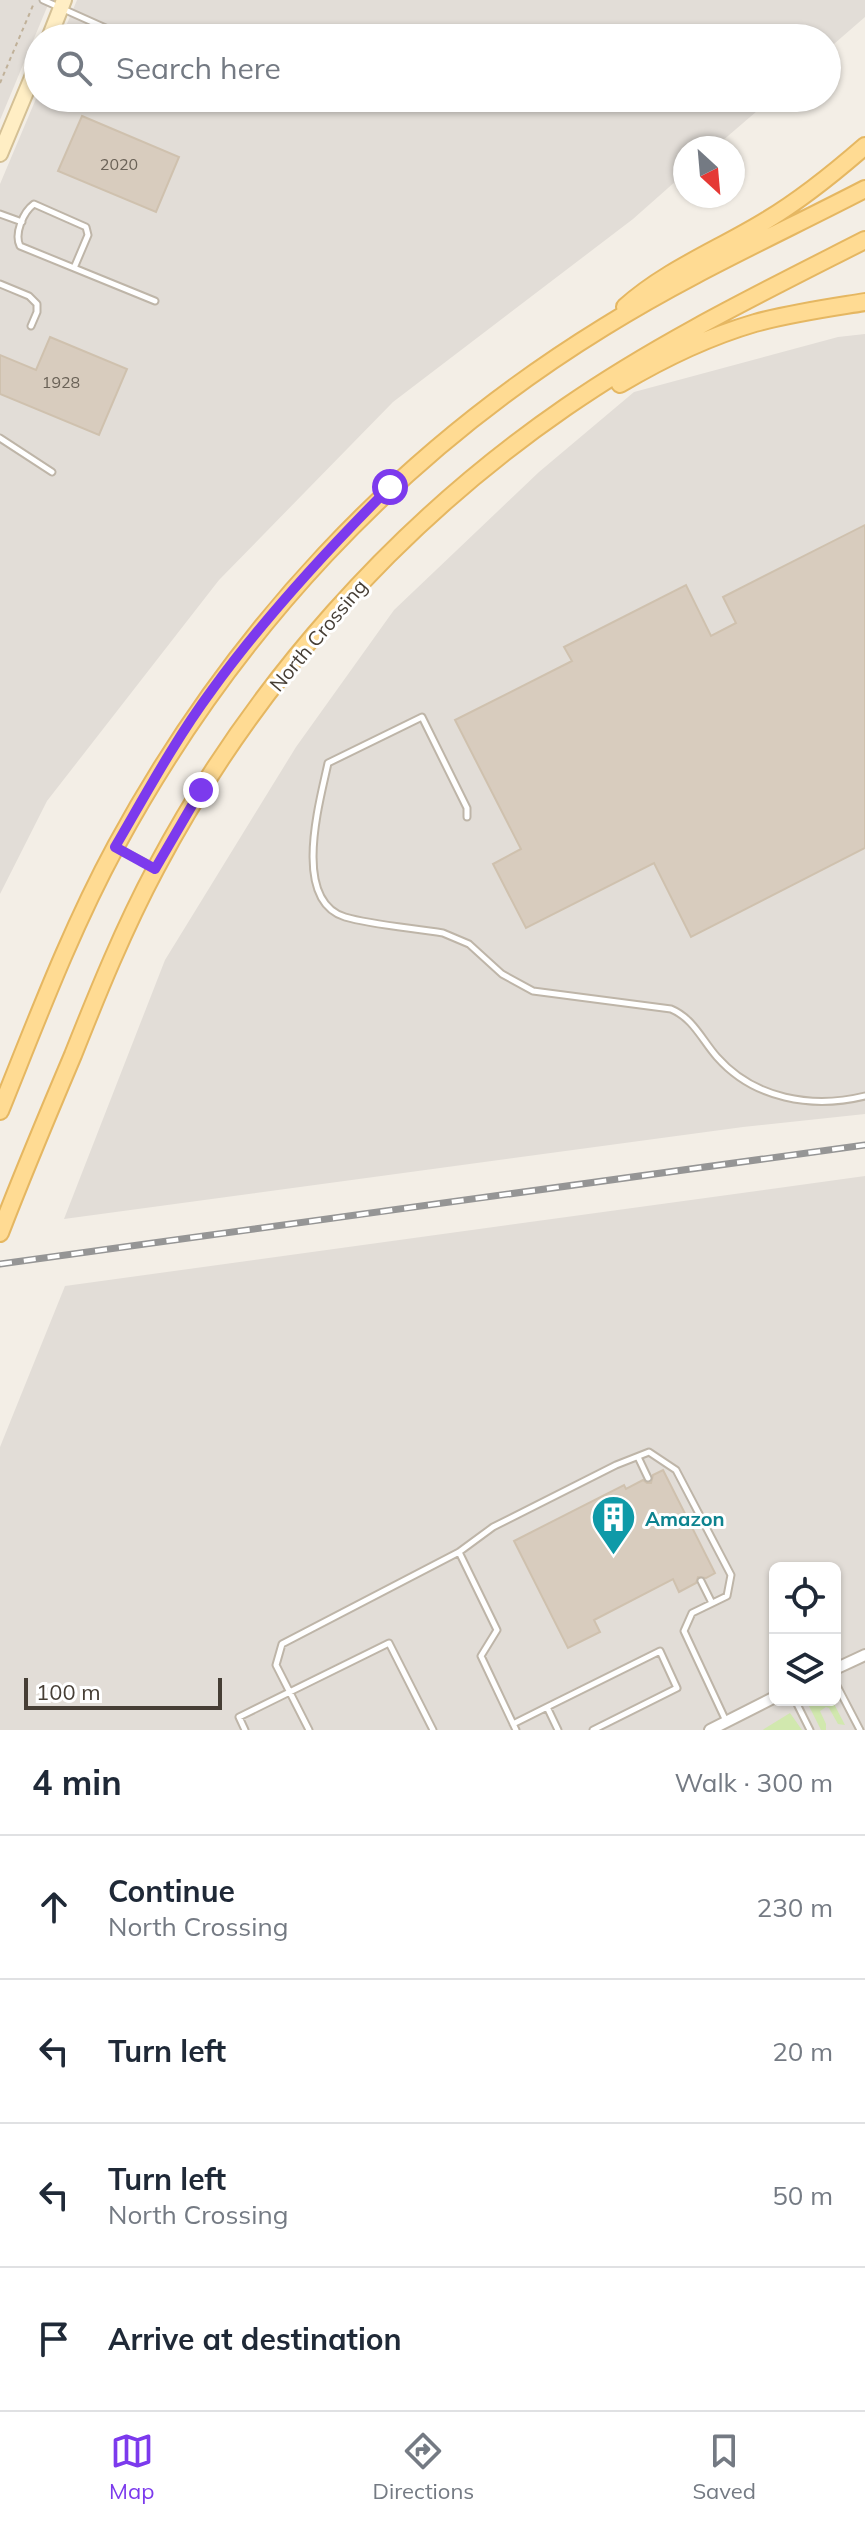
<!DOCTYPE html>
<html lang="en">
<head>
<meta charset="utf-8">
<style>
  body { margin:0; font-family:Mulish,sans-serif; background:#f2f2f3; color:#1f2937 }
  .controls { position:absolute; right:24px; bottom:24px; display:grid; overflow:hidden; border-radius:12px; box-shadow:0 2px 6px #0004 }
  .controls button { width:72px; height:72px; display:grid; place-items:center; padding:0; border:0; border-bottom:2px solid #e0e1e3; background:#fff; color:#1f2937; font:40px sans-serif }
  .compass { position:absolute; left:673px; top:136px; width:72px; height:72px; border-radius:50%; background:#fff; box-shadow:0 2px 6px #0004; rotate:154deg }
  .scale { position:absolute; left:24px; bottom:20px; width:198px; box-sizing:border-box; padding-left:8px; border:4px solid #463e35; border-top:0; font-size:22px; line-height:28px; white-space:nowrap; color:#463e35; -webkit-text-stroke:6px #fff; paint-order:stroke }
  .stop { position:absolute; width:24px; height:24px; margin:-18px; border:6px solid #7c3aed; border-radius:50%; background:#fff }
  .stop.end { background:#7c3aed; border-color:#fff; box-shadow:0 2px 8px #0008 }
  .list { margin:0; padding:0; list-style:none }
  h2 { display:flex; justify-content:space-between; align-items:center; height:104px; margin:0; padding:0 32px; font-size:34px }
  h2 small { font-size:26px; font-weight:400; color:#747a83 }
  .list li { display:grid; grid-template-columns:52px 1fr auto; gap:24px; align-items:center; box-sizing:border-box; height:144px; padding:0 32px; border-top:2px solid #e0e1e3 }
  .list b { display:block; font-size:30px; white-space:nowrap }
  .list p { margin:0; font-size:26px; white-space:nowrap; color:#747a83 }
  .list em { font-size:26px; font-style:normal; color:#747a83 }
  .icon { flex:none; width:44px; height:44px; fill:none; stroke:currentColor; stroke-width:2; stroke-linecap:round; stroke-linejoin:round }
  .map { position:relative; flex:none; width:865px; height:1730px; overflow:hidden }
  .search { position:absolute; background:#fff; box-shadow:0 2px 6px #0004; left:24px; right:24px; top:24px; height:88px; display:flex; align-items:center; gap:20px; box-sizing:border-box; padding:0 28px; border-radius:44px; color:#747a83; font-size:30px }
  .sheet { height:680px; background:#fff }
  nav { display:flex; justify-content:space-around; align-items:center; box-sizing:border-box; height:112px; border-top:2px solid #e0e1e3; background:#fff; font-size:22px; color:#747a83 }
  nav a { display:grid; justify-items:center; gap:4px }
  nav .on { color:#7c3aed }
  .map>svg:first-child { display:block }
  .industrial { fill:#e2ddd7; fill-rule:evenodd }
  .green { fill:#d1e8ae }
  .building { fill:#d8ccbe; stroke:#cfc1ae; stroke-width:2 }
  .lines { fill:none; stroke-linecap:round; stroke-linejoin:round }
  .service-casing { stroke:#beb5a8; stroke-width:9 }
  .minor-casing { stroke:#beb5a8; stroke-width:14 }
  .secondary-casing { stroke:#d4c095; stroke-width:18 }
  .primary-casing { stroke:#e5b762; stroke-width:20 }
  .path { stroke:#c0b199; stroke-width:2; stroke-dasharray:4 4; stroke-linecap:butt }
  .service { stroke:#fff; stroke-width:5 }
  .minor { stroke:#fff; stroke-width:10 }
  .secondary { stroke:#ffeec4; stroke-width:14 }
  .primary { stroke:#ffdb93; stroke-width:16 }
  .rail-casing { stroke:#959595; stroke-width:7 }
  .rail { stroke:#fff; stroke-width:4; stroke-dasharray:12; stroke-linecap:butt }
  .route { stroke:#7c3aed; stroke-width:10 }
  .labels { text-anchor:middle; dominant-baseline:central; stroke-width:6; stroke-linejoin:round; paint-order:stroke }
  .number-label { font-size:16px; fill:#6a6257 }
  .street-label { font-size:20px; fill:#463e35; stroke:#fff }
  .culture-label { font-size:20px; font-weight:bold; fill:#0d838f; stroke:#fff; text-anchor:start }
</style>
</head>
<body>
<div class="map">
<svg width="865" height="1730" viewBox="0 0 865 1730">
  <rect width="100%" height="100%" fill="#f3eee6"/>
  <path class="industrial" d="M 0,0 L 50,0 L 0,120 Z
    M 77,0 L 865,0 L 865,17 L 827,50 L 827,38 L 61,38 Z
    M 38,94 L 38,98 L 772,98 L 714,148 L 685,148 L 685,173 L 633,219 L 393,402 L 219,580 L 47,801 L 0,894 L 0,184 Z
    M 865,334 L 865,1114 L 743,1127 L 64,1219 L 165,960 L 296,747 L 394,610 L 539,472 L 634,392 L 838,337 Z
    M 865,1176 L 865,1730 L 0,1730 L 0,1447 L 65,1286 ZM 775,1568 L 835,1568 L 835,1700 L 775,1700 Z"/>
  <path class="green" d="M 808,1700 L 832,1700 L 845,1725 L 838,1724 L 829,1708 L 826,1707 L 820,1711 L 826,1724 L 826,1730 L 821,1730 L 808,1704 Z
    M 790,1713 L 802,1730 L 763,1730 L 764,1729 Z"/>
  <path class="building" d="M 82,116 L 179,157 L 156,212 L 58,171 Z
    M 50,337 L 127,369 L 99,435 L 0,394 L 0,355 L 36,370 Z
    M 865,525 L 865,848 L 691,937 L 654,863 L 526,928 L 493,864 L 521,849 L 455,720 L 572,661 L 564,647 L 686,585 L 711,636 L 736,623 L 723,597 Z
    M 663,1470 L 715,1573 L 706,1578 L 698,1577 L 696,1583 L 679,1592 L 673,1579 L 594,1620 L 600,1632 L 568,1648 L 514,1541 L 624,1485 L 626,1489 L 643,1480 L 647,1483 L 651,1483 L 653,1475 Z"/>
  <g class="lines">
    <defs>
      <path id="service" d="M 43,0 L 128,38
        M 34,204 L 86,227 L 88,235 L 74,268 L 20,246 C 14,234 23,212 34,204 Z
        M 0,214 L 22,222
        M 74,268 L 155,301
        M 0,284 L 29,296 L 37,304 L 37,312 L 31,326
        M 0,438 L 52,472
        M 467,817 L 467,808 L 422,717 L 328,763 C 320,801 291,900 345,917 C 372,925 414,928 443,933 L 469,944 L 502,974 L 533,991 L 671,1009 C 693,1018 702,1040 717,1057 C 754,1099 812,1109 865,1096
        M 117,848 L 155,868
        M 638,1457 L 648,1478
        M 459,1552 L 497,1630 L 481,1656 L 516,1730
        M 701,1581 L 712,1603
        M 835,1682 L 860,1730
        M 795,1700 L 810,1730
        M 513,1724 L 547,1707
        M 245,1730 L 239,1717 L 389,1643 L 433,1730
        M 309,1730 L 276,1665 L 282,1644 L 459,1552 L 493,1527 L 616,1465 L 649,1452 L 676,1470 L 731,1575 L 727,1596 L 692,1613 L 684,1631 L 726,1721
        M 558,1730 L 547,1707 L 660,1651 L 677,1688 L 593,1730"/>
      <path id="minor" d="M 835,1669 L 865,1655
        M 710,1730 L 775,1697"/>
      <path id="secondary" d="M 49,38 L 64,0
        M 0,154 L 38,63"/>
      <path id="primary" d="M 625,307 C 666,270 720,249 767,220 C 802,199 834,173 865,146
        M 620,384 C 662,359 707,337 755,323 C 791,313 828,308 865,302
        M 0,1111 C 36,1022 70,931 116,846 C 232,632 396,455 604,327 C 687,275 778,234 865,189
        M 0,1233 C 23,1173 48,1114 73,1055 C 98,992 124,928 156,868 C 253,685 396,524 566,407 C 660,342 763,292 865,240"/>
    </defs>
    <use href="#service" class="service-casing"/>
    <use href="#minor" class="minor-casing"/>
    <use href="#secondary" class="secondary-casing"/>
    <use href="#primary" class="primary-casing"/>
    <path class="path" d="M 0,83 L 34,3"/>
    <use href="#service" class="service"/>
    <use href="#minor" class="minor"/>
    <use href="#secondary" class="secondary"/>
    <use href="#primary" class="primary"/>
    <defs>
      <path id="rail" d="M 0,1264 L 865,1145"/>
    </defs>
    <use href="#rail" class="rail-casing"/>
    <use href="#rail" class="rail"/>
  </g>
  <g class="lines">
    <path class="route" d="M 201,790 L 155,869 L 115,847 C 146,794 175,740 212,690 C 265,617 326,551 390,487"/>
  </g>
  <defs>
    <symbol id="building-pin" viewBox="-11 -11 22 30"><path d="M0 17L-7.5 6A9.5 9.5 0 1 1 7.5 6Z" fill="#0f9aa8" stroke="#fff"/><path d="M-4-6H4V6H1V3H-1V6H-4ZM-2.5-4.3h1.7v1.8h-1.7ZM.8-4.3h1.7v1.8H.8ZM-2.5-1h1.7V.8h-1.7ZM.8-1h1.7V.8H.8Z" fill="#fff"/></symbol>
  </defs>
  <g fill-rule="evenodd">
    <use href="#building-pin" x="588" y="1492" width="51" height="69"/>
  </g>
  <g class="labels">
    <g class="number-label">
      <text x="119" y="164">2020</text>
      <text x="61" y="382">1928</text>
    </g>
    <g class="street-label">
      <text transform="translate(318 635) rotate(-50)">North Crossing</text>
    </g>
    <g class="culture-label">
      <text x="645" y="1518">Amazon</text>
    </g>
  </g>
</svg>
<div class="controls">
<button><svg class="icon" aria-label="locate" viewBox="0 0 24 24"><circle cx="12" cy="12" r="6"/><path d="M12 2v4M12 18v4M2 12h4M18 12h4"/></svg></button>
<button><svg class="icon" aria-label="layers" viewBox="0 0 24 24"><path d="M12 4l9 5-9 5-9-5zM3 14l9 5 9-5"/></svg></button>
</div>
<svg class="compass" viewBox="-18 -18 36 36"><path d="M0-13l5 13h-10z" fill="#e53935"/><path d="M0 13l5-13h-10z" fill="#747a83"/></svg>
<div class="scale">100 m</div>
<div class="stop" style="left:390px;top:487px"></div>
<div class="stop end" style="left:201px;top:790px"></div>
<div class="search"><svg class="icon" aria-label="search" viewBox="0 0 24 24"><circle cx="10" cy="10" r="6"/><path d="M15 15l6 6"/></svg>Search here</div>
</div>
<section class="sheet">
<h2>4 min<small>Walk · 300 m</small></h2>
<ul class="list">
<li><svg class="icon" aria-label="ahead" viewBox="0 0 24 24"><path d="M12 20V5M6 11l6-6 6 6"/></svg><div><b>Continue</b><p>North Crossing</p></div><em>230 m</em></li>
<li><svg class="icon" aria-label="left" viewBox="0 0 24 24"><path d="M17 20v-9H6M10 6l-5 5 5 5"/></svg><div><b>Turn left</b></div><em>20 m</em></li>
<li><svg class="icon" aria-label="left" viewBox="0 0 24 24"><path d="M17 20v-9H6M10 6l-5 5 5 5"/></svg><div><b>Turn left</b><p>North Crossing</p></div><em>50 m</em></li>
<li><svg class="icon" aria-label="arrive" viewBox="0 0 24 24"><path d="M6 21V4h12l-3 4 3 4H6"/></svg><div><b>Arrive at destination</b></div></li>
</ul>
</section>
<nav>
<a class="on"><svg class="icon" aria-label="map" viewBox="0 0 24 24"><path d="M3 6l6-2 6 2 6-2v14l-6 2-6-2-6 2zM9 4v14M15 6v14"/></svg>Map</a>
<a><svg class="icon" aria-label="directions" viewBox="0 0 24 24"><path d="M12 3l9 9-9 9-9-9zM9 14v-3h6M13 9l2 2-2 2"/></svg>Directions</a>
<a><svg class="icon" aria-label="saved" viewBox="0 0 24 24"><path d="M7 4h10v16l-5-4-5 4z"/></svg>Saved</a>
</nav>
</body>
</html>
